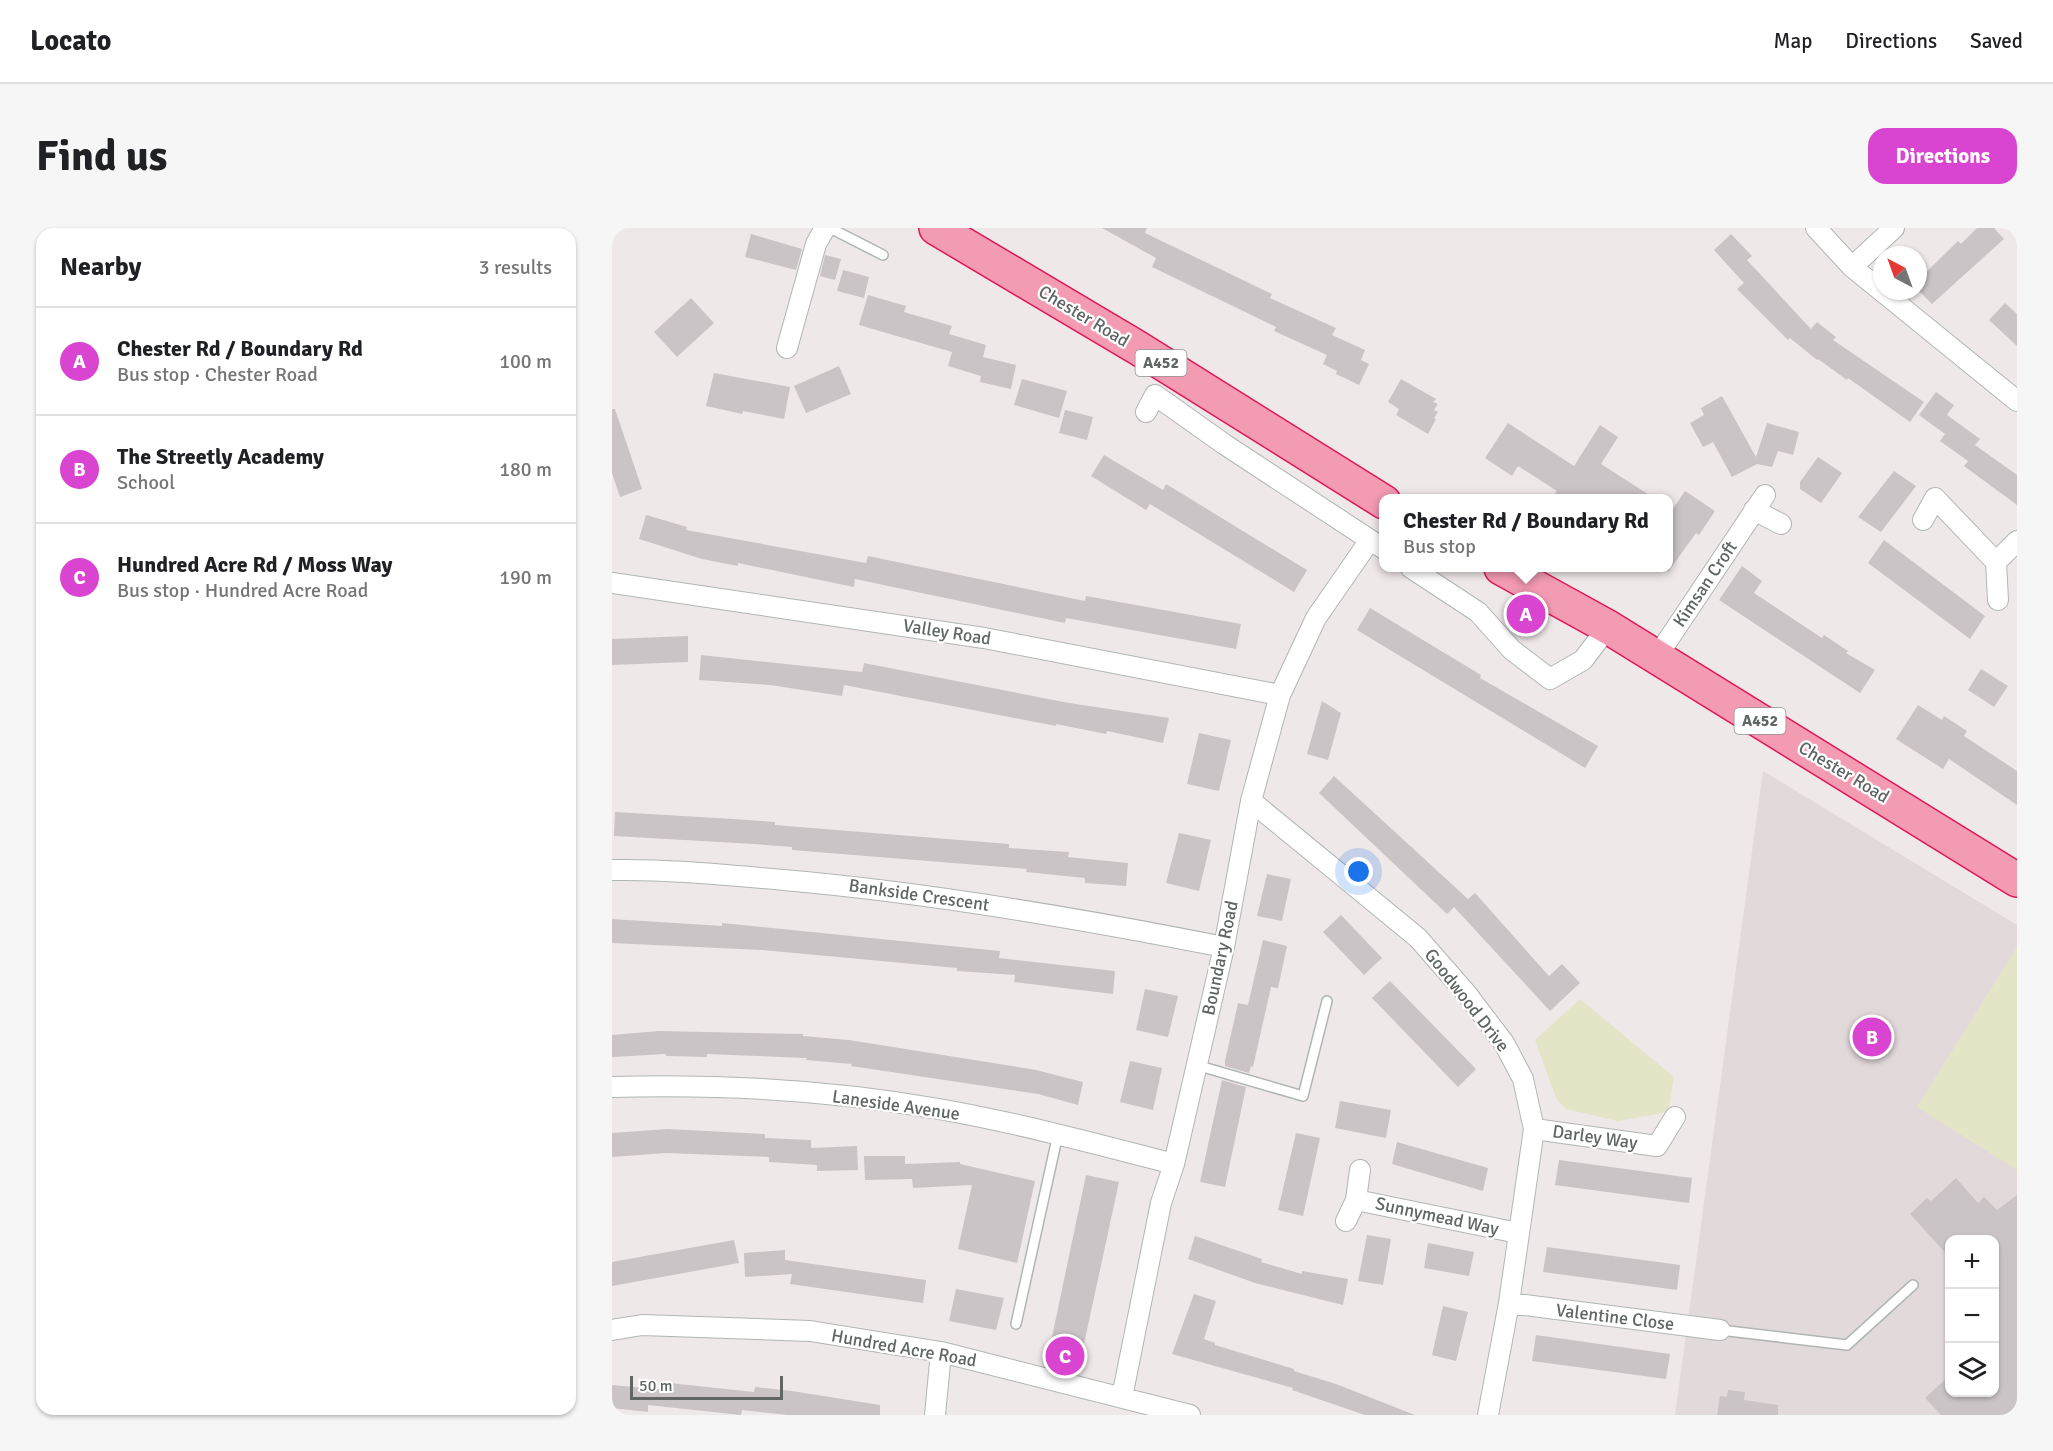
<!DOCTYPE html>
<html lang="en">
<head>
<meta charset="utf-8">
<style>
  body { margin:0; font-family:Signika,sans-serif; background:#f6f6f6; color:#202124 }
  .controls { position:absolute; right:18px; bottom:18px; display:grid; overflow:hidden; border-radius:12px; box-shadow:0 2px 4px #0004 }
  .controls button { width:54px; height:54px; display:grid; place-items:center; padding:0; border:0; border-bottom:2px solid #e0e0e0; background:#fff; color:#202124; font:30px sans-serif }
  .compass { position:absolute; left:1261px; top:18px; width:54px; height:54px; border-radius:50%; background:#fff; box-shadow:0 2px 4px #0004; rotate:319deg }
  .scale { position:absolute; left:18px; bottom:15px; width:153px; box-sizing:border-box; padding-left:6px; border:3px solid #5f6663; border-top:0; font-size:16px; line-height:21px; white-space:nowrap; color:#5f6663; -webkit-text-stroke:4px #fff; paint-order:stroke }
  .you { position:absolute; left:747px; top:644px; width:21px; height:21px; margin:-15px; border:4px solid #fff; border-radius:50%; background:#1a73e8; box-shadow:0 0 0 9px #1a73e833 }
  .badge { display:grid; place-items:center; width:39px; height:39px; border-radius:50%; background:#d944d0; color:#fff; font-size:20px; font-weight:700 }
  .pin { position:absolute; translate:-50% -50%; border:3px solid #fff; box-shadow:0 2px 6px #0006 }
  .popup { position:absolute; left:767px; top:266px; width:294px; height:78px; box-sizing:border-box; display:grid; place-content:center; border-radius:12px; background:#fff; filter:drop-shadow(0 2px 4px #0005); font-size:20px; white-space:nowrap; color:#757577 }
  .popup b { font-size:22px; color:#202124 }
  .popup::after { content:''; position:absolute; left:50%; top:100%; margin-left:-12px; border:12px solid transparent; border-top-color:#fff }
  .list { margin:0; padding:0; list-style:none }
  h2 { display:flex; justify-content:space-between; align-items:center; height:78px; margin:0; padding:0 24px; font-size:26px }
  h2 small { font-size:20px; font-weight:400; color:#757577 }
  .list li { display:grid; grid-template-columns:39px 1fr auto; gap:18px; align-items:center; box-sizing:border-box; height:108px; padding:0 24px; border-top:2px solid #e0e0e0 }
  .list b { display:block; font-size:22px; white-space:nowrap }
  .list p { margin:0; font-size:20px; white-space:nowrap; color:#757577 }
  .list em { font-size:20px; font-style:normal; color:#757577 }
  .icon { flex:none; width:33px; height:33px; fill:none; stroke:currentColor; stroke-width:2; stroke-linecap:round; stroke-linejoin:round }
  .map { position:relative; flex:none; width:1405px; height:1187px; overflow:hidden; border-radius:18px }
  header { display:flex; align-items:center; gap:36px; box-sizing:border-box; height:84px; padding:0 30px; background:#fff; border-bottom:2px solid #e0e0e0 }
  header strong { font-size:28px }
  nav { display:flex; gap:33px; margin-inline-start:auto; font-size:21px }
  .intro { display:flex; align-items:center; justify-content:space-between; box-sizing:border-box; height:144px; padding:0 36px }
  h1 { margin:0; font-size:42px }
  .button { padding:15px 27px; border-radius:18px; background:#d944d0; color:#fff; font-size:21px; font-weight:700 }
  main { display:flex; gap:36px; padding:0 36px }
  aside { flex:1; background:#fff; border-radius:18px; box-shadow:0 2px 4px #0004 }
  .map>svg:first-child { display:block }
  .education { fill:#e2d9db; fill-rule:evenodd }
  .green { fill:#e4e4c7 }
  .building { fill:#cbc4c6 }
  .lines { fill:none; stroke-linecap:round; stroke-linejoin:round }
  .lane-casing { stroke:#b0b6b4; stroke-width:12 }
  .street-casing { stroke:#b0b6b4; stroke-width:22 }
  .highway-casing { stroke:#e11659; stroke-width:36 }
  .lane { stroke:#fff; stroke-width:9 }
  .street { stroke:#fff; stroke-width:20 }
  .highway { stroke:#f39bb3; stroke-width:33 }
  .labels { text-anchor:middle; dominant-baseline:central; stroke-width:4.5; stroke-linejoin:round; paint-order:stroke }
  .shield { fill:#fff; stroke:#8f9492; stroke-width:1.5 }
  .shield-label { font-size:16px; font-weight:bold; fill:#5f6663 }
  .street-label { font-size:18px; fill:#5f6663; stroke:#fff }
</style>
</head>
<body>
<header>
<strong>Locato</strong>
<nav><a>Map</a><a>Directions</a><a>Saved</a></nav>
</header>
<div class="intro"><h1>Find us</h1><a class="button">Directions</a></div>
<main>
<aside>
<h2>Nearby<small>3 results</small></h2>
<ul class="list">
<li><span class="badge">A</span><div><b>Chester Rd / Boundary Rd</b><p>Bus stop · Chester Road</p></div><em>100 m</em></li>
<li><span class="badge">B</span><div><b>The Streetly Academy</b><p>School</p></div><em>180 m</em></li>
<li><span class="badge">C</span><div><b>Hundred Acre Rd / Moss Way</b><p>Bus stop · Hundred Acre Road</p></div><em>190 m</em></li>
</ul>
</aside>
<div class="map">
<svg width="1405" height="1187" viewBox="0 0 1405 1187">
  <rect width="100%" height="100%" fill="#efe8e9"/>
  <path class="education" d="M 1151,543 L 1405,697 L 1405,1187 L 1063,1187 ZM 1338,1012 L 1382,1012 L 1382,1164 L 1338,1164 Z"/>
  <path class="green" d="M 1405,719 L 1405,942 L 1305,879 Z
    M 968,771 L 1062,849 L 1056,884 L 1006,893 L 954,881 L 944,870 L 923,812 Z"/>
  <path class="building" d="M 490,0 L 535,0 L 533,5 L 660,66 L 658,70 L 724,100 L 720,107 L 753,122 L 749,132 L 757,136 L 747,157 L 724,146 L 725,143 L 711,136 L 715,127 L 662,103 L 664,99 L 540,39 L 544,30 Z
    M 1365,0 L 1382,0 L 1392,11 L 1320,76 L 1306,62 L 1306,52 L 1346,13 L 1349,16 Z
    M 139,6 L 190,21 L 184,42 L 133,29 Z
    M 1119,6 L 1140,28 L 1135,32 L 1199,101 L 1205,94 L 1224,109 L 1221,112 L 1312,174 L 1298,194 L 1236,150 L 1235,152 L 1206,131 L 1205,132 L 1178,110 L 1176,112 L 1125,61 L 1132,55 L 1102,22 Z
    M 213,27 L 229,31 L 223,52 L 208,48 Z
    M 231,42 L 257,49 L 252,70 L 225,63 Z
    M 256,67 L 294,78 L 292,84 L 340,98 L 337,106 L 374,117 L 371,129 L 404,137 L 399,161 L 368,154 L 369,148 L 336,138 L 340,124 L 247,97 Z
    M 79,70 L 102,95 L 65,129 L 42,104 Z
    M 1393,75 L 1405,86 L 1405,118 L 1377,92 Z
    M 227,138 L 239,166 L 194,185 L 182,158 Z
    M 102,145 L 178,159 L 172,191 L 131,183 L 130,186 L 94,178 Z
    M 410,151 L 455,163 L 447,190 L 402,177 Z
    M 789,151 L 824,171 L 821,174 L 826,176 L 822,182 L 826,184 L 822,190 L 824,191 L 816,206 L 784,187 L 787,181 L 776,174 Z
    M 1324,164 L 1342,177 L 1335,187 L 1368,211 L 1363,217 L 1405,247 L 1405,277 L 1352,238 L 1356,233 L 1328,213 L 1333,206 L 1307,187 Z
    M 1110,168 L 1144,229 L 1155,195 L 1187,204 L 1181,227 L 1166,223 L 1160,239 L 1145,236 L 1120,249 L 1101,214 L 1091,219 L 1078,195 L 1092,187 L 1089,180 Z
    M 0,181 L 3,181 L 30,261 L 8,269 L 0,245 Z
    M 453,182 L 481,189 L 475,212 L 447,205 Z
    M 896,195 L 962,238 L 988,197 L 1006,209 L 989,236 L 1042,270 L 940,270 L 945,263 L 906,238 L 900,248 L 873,230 Z
    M 492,227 L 551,262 L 554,256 L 695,342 L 682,364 L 538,276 L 534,282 L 479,248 Z
    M 1206,229 L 1230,245 L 1209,275 L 1188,261 L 1188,254 Z
    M 1282,243 L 1304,258 L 1269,304 L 1246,289 Z
    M 1073,263 L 1103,283 L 1087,307 L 1084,305 L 1056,344 L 1056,288 Z
    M 34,287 L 75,299 L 74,302 L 254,335 L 256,328 L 473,373 L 474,368 L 629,396 L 624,421 L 454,390 L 453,395 L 243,351 L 242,359 L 126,335 L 126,338 L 90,331 L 27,311 Z
    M 1272,312 L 1373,388 L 1358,411 L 1256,335 Z
    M 1130,338 L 1150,353 L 1142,365 L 1210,410 L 1212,407 L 1236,423 L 1234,425 L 1263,442 L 1248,465 L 1107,372 Z
    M 758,380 L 869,447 L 868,450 L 986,518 L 973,540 L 745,402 Z
    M 76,408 L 76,434 L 0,437 L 0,411 Z
    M 89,427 L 250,444 L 252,435 L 457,475 L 557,490 L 551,515 L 495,503 L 494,506 L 444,496 L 444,498 L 232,457 L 230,468 L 158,457 L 87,452 Z
    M 1369,441 L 1396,458 L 1382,479 L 1356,462 Z
    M 710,473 L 729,485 L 716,532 L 695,526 Z
    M 1306,477 L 1330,492 L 1332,488 L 1355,503 L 1352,508 L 1405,543 L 1405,577 L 1337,531 L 1331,541 L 1284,511 Z
    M 587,505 L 619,512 L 607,563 L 575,556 Z
    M 722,548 L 856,671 L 863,665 L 937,748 L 950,736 L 968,755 L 938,783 L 842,679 L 835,686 L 707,565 Z
    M 3,584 L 122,591 L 163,594 L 163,597 L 397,616 L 397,620 L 457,624 L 456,629 L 516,635 L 514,658 L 473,655 L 473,650 L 414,644 L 415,641 L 180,622 L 180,619 L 142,616 L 2,608 Z
    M 567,605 L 599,612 L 587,663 L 554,655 Z
    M 655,646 L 679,651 L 670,693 L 645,688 Z
    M 729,687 L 770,730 L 752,747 L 711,704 Z
    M 0,691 L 110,698 L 110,695 L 388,723 L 387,730 L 503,743 L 501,766 L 402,754 L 403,747 L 345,743 L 345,740 L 149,722 L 0,715 Z
    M 651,712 L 675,718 L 666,760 L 659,759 L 641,839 L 639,838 L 637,845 L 613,838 L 613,833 L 626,775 L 636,777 Z
    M 778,753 L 864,841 L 846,859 L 760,770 Z
    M 533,761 L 566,768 L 556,809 L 524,802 Z
    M 47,803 L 191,806 L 191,808 L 237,812 L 424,842 L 471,854 L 466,877 L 426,866 L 239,838 L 240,836 L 194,832 L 195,830 L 95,826 L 95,829 L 54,828 L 54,826 L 0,829 L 0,807 Z
    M 518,833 L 550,840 L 541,882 L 508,874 Z
    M 610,852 L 634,859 L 613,959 L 588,954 Z
    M 728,873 L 779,882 L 774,910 L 723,900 Z
    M 55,901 L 153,906 L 153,910 L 199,912 L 199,920 L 245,918 L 246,942 L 205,943 L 205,937 L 157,934 L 157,929 L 54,925 L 0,929 L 0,905 Z
    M 684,905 L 708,910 L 691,988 L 666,982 Z
    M 785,914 L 876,940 L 871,963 L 780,936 Z
    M 252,928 L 293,928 L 293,936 L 348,934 L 348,936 L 423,953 L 405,1035 L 346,1021 L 360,957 L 301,960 L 300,951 L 253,952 Z
    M 947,932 L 1080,950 L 1077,975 L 943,957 Z
    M 474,947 L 507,954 L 472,1116 L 440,1109 Z
    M 1344,950 L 1366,975 L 1372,969 L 1385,982 L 1405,967 L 1405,1187 L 1329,1187 L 1313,1170 L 1338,1147 L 1338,1164 L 1383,1164 L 1383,1011 L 1338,1011 L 1338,1030 L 1298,986 L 1315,970 L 1319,973 Z
    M 755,1007 L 779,1011 L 771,1057 L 746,1053 Z
    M 583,1008 L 650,1031 L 649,1034 L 690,1046 L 690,1043 L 736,1051 L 731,1077 L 643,1055 L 576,1031 Z
    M 122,1012 L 127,1035 L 0,1058 L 0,1034 Z
    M 816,1015 L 862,1024 L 857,1048 L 812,1040 Z
    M 935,1019 L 1068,1037 L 1065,1062 L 931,1044 Z
    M 173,1022 L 173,1032 L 314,1052 L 311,1075 L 178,1056 L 180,1046 L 133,1049 L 132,1025 Z
    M 344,1061 L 392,1070 L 384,1102 L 337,1093 Z
    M 582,1066 L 604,1073 L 592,1111 L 603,1115 L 603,1117 L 682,1141 L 682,1143 L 724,1156 L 803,1187 L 753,1187 L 680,1162 L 681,1160 L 560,1126 Z
    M 831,1078 L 856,1084 L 844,1133 L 820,1127 Z
    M 924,1107 L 1058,1126 L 1054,1151 L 920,1133 Z
    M 48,1154 L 142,1164 L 143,1159 L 180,1163 L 268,1177 L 268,1187 L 176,1187 L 130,1182 L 129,1187 L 36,1177 L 36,1184 L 0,1180 L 0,1157 L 47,1161 Z
    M 1116,1162 L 1133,1164 L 1132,1172 L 1166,1177 L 1166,1187 L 1105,1187 L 1108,1168 L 1115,1169 Z"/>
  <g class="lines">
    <defs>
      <path id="lane" d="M 218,0 L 271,27
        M 584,837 L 691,868 L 715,773
        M 404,1096 L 446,906
        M 1108,1102 L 1235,1117 L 1301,1057"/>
      <path id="street" d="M 1204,0 L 1240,39 L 1405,173
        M 1240,39 L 1282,0
        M 175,120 L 204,16 L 213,0
        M 534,184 L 543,167 L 612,216 L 772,321
        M 1142,282 L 1169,296
        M 1311,292 L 1323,270 L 1384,334
        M 799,340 L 866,384 L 900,422 L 938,451 L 971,432 L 996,399
        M 0,355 L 372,410 L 668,467
        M 1386,372 L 1384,334 L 1405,313
        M 1044,430 L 1153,267
        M 639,573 L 806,710 L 854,765 L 892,815 L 911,851 L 922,901 L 897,1075 L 876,1187
        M 0,642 C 58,641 114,647 172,652 C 320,665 466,690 612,719
        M 0,859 C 109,856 219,862 327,881 C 406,895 485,916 562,936
        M 922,901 L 1045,918 L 1063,889
        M 744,972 L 906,1005
        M 734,993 L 744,972 L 748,942
        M 897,1075 L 1108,1102
        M 0,1102 L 30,1097 L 198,1103 L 329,1124 L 578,1187
        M 510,1169 L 549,975 L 562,936 L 612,719 L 639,573 L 668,467 L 704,390 L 758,312
        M 323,1187 L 329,1124"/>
      <path id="highway" d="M 324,0 L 526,120 L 772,274
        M 889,340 L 996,399 L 1405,652"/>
    </defs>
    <use href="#lane" class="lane-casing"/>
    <use href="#street" class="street-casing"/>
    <use href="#highway" class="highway-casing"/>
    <use href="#lane" class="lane"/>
    <use href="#street" class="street"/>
    <use href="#highway" class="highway"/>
  </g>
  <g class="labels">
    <g class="shield">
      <rect x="523.5" y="122" width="51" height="26" rx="4.5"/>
      <rect x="1122.5" y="480" width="51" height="26" rx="4.5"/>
    </g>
    <g class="shield-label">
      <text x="549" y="135">A452</text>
      <text x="1148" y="493">A452</text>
    </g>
    <g class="street-label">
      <text transform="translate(472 88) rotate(31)">Chester Road</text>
      <text transform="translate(1093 356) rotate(-56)">Kimsan Croft</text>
      <text transform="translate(335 404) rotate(9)">Valley Road</text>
      <text transform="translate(1232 544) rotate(31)">Chester Road</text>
      <text transform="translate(307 667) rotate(8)">Bankside Crescent</text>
      <text transform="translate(608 730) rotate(-78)">Boundary Road</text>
      <text transform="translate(855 772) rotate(52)">Goodwood Drive</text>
      <text transform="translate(284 877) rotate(8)">Laneside Avenue</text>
      <text transform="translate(983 909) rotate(8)">Darley Way</text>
      <text transform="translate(825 988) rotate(12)">Sunnymead Way</text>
      <text transform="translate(1003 1089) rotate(7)">Valentine Close</text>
      <text transform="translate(292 1120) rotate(10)">Hundred Acre Road</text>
    </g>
  </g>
</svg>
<div class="controls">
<button>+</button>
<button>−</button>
<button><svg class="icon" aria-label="layers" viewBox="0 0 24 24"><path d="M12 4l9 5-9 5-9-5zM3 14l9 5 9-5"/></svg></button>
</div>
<svg class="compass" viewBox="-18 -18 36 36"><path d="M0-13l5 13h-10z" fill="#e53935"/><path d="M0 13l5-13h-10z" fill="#757577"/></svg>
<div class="scale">50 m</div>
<div class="you"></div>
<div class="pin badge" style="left:914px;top:386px">A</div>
<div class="popup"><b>Chester Rd / Boundary Rd</b>Bus stop</div>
<div class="pin badge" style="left:1260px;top:809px">B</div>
<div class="pin badge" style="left:453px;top:1128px">C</div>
</div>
</main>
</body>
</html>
